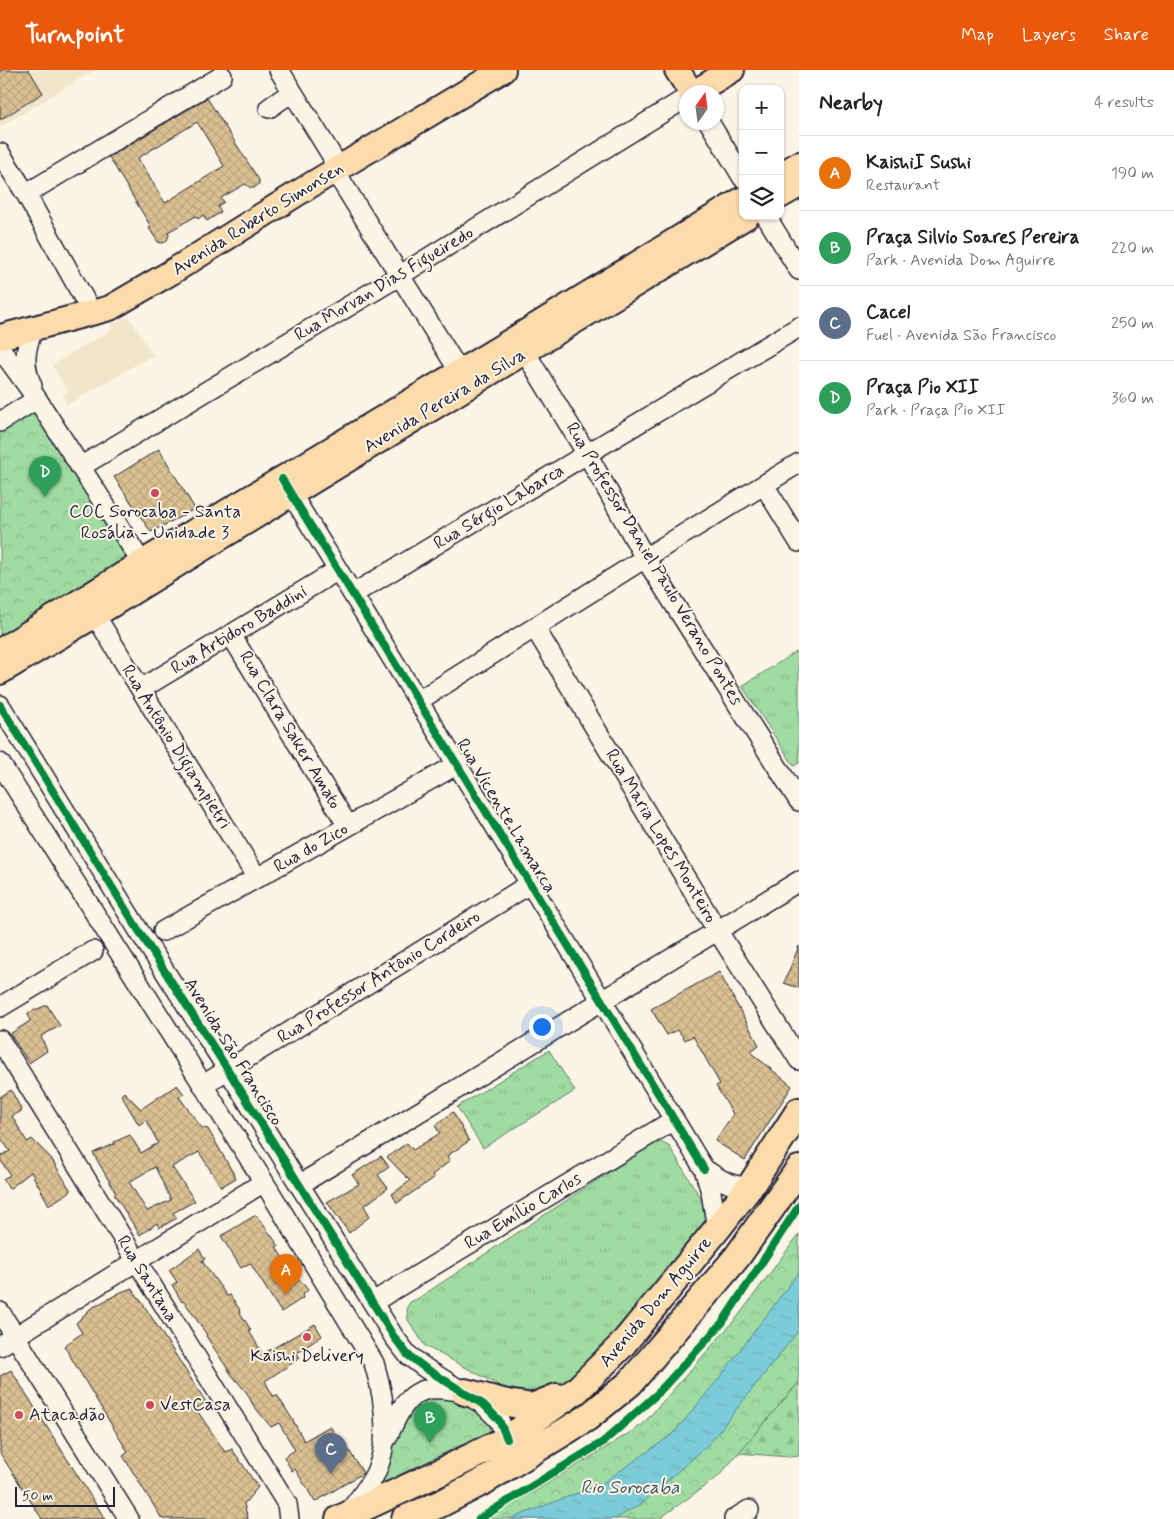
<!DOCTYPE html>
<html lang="en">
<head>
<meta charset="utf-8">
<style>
  body { margin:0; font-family:Mynerve,sans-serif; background:#f6f6f6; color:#222 }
  .controls { position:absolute; right:15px; top:15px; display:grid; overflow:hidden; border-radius:10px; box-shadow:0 1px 4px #0004 }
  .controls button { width:45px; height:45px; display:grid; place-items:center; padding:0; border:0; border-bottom:1px solid #e0e0e0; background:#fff; color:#222; font:25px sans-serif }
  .compass { position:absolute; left:679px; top:15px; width:45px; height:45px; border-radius:50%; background:#fff; box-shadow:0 1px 4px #0004; rotate:14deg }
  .scale { position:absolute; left:15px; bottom:12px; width:100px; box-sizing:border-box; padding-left:5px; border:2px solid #22223b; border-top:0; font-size:14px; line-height:18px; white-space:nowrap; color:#22223b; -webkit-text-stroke:4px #fcf5e5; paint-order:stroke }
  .you { position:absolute; left:541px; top:956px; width:18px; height:18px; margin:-12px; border:4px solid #fff; border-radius:50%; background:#1a73e8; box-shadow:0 0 0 8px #1a73e833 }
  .badge { display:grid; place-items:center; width:32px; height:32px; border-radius:50%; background:#ea580c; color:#fff; font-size:16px; font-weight:700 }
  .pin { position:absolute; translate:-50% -41px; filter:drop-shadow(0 1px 2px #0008) }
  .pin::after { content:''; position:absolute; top:26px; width:18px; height:15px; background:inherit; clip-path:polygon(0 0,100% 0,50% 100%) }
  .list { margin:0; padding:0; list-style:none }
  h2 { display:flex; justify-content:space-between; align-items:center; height:65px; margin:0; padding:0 20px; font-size:21px }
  h2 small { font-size:16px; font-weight:400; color:#767676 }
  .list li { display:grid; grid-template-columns:32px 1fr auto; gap:15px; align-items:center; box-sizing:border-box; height:75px; padding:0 20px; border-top:1px solid #e0e0e0 }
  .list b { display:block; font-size:19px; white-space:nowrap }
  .list p { margin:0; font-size:16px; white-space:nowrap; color:#767676 }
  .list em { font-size:16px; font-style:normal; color:#767676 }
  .icon { flex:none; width:28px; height:28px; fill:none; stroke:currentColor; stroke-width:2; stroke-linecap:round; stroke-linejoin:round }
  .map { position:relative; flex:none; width:799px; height:1449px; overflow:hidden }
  header { display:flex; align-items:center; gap:30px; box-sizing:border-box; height:70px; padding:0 25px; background:#ea580c; color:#fff }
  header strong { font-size:24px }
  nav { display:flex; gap:28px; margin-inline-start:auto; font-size:18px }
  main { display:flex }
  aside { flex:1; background:#fff }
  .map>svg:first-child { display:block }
  .built { fill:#f2e5cc }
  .grass { fill:url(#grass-tufts); stroke:#617e6e }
  .forest { fill:url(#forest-firs); stroke:#617e6e }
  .park { fill:url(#park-crowns); stroke:#617e6e }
  .water { fill:url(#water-ripples); stroke:#588799 }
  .building { fill:url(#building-cross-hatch); stroke:#22223b; fill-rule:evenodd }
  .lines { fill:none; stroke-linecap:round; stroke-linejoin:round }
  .minor-casing { stroke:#22223b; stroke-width:22 }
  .major-casing { stroke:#22223b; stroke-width:28 }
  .highway-casing { stroke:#22223b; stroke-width:30 }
  .minor { stroke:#fcf5e5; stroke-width:19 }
  .major { stroke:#fddcac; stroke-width:24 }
  .highway { stroke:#fddcac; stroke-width:26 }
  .cycleway-casing { stroke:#fcf5e5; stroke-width:11 }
  .cycleway { stroke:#00873e; stroke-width:8 }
  .poi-dot { fill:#d1495b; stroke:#fcf5e5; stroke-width:2 }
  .labels { text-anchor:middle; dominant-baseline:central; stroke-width:4; stroke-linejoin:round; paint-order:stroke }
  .street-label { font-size:18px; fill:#22223b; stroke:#fcf5e5 }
  .poi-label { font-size:18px; fill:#22223b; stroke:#fcf5e5 }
  .water-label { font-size:19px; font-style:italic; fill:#3d556a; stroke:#fcf5e5 }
</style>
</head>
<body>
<header>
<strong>Turnpoint</strong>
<nav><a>Map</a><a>Layers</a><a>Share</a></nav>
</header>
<main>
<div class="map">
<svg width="799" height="1449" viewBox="0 0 799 1449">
  <defs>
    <pattern id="grass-tufts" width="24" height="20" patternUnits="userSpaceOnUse" patternTransform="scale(1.25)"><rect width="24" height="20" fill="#a0dba2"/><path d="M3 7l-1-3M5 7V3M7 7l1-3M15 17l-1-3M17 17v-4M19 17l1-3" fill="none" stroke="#8abc8c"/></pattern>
    <pattern id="forest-firs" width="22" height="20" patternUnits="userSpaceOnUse" patternTransform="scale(1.25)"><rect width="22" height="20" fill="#a0dba2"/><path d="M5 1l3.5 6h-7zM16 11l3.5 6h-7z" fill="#8abc8c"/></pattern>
    <pattern id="park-crowns" width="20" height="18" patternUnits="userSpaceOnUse" patternTransform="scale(1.25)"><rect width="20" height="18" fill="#a0dba2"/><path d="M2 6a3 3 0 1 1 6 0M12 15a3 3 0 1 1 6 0" fill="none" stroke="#8abc8c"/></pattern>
    <pattern id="water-ripples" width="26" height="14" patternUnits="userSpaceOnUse" patternTransform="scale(1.25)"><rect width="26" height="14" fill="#7ccbd8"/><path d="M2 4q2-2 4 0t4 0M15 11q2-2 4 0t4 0" fill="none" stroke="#6baeba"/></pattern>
    <pattern id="building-cross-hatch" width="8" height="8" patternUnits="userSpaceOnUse" patternTransform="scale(1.25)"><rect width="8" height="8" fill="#dbc191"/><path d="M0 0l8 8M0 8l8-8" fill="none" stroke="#bca67e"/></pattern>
  </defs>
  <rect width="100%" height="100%" fill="#fcf5e5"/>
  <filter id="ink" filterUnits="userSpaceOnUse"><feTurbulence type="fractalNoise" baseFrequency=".02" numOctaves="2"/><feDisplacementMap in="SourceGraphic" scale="10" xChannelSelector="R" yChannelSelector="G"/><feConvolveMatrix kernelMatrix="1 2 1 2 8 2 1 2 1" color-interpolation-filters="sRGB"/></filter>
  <g filter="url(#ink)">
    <path class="built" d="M 0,0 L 95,0 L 0,57 Z
      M 129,247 L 153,285 L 67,335 L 62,326 L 68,322 L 52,295 L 112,259 L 110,254 Z"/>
    <path class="grass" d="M 799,580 L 799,693 L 794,696 L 742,616 Z
      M 549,980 L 575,1021 L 483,1078 L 457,1037 Z
      M 661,1072 L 670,1077 L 704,1134 L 707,1143 L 706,1156 L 566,1320 L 543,1323 L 506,1319 L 425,1276 L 408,1250 L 407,1237 L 410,1232 L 417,1229 L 652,1074 Z"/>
    <path class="forest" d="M 799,1312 L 799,1386 L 789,1387 L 738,1383 Z"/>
    <path class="park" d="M 35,342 L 130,491 L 0,570 L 0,362 Z
      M 799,1164 L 799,1312 L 719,1406 L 659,1449 L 473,1449 L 532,1423 L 642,1355 L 739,1245 Z
      M 444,1326 L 468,1331 L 490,1354 L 490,1361 L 385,1412 L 381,1412 C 387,1392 400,1346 417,1334 C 425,1329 435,1328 444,1326 Z"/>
    <path class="water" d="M 799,1202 L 799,1260 L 709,1374 L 641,1434 L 615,1449 L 510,1449 L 601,1414 L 673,1364 L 720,1307 Z"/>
    <path class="building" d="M 0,0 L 29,0 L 43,23 L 0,50 Z
      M 207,28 L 259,110 L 259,114 L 254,118 L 251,118 L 245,114 L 221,128 L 224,132 L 218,136 L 221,142 L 207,151 L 203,145 L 198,149 L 196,146 L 168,162 L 169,166 L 166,172 L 161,173 L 158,172 L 149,158 L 151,157 L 109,87 ZM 197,52 L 224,96 L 165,133 L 138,88 Z
      M 159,379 L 195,439 L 151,462 L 114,407 Z
      M 799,876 L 799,918 L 784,913 Z
      M 719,902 L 759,975 L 750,982 L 792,1016 L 745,1090 L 715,1071 L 733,1044 L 716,1016 L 720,1014 L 693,966 L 685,970 L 678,960 L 667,965 L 651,939 Z
      M 47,935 L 60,956 L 41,966 L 47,981 L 29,993 L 10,964 L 30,951 L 28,943 Z
      M 177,1015 L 184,1024 L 179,1027 L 202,1058 L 208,1059 L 236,1108 L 221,1117 L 199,1082 L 172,1097 L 195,1131 L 173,1143 L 177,1148 L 159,1158 L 157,1153 L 140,1165 L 114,1124 L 116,1123 L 93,1083 L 114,1074 L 114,1072 L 130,1065 L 141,1083 L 158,1073 L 146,1050 L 139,1055 L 121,1025 L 124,1022 L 141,1039 ZM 155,1097 L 171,1130 L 147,1141 L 129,1112 Z
      M 11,1020 L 22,1041 L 12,1046 L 27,1072 L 32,1069 L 51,1088 L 71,1121 L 49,1135 L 31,1102 L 9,1119 L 3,1109 L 10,1105 L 0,1089 L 0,1086 L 10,1081 L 0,1067 L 0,1027 Z
      M 453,1042 L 469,1071 L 447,1086 L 450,1091 L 432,1105 L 434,1108 L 397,1133 L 392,1124 L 410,1111 L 387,1087 L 407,1073 L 413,1080 L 440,1063 L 435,1056 Z
      M 381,1086 L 389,1097 L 378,1105 L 388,1118 L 364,1136 L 370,1146 L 349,1163 L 327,1132 L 359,1114 L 352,1105 Z
      M 256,1145 L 279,1176 L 276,1177 L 293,1205 L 300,1210 L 308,1220 L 302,1225 L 303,1228 L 281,1242 L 250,1193 L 241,1198 L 221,1166 Z
      M 199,1179 L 205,1189 L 202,1191 L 227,1226 L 230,1225 L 240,1240 L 239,1241 L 251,1260 L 249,1261 L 263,1284 L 315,1254 L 322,1266 L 297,1283 L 300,1288 L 265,1311 L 273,1326 L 277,1325 L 291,1347 L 304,1371 L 330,1356 L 344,1379 L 347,1377 L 363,1403 L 315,1432 L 295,1399 L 292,1401 L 284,1387 L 295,1380 L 279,1353 L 271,1357 L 253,1335 L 247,1323 L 231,1304 L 206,1266 L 207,1265 L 184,1231 L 182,1232 L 172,1215 L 177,1212 L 169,1200 Z
      M 132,1218 L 143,1234 L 206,1332 L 196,1339 L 225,1382 L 232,1379 L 258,1417 L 244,1434 L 248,1449 L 162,1449 L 123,1386 L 128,1382 L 64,1276 L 82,1263 L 76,1253 L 90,1239 L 121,1222 Z
      M 11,1300 L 105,1449 L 42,1449 L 0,1383 L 0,1306 Z"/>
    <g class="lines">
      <defs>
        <path id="minor" d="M 279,0 L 332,86 L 335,101 L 459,301 L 469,312
          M 269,38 L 292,22
          M 709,52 L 743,108
          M 0,83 L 26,124 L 92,243
          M 26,124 L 222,6
          M 766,146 L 799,200
          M 0,278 L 37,329 L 142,493 L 142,507
          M 525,282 L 590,389 L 645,488 L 799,731
          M 32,316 C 23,295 24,280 34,258
          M 0,352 L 37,329
          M 80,397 L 399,206 L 686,28
          M 284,412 L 602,931 L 704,1099
          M 764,415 L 799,472
          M 353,524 L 799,257
          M 95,545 L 257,808
          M 535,558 L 712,852 L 799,990
          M 231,565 L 348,756
          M 141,619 L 338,500
          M 418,631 L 645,488 L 799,393
          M 0,635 L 139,861 L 228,1000 L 394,1267 L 408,1285 L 425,1298 L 484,1335 L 499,1350 L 507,1369
          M 0,693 L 264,1112 L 374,1293 C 384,1326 391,1369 376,1402 C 369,1417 358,1430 348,1443
          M 163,861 L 458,694
          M 0,937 L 93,881
          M 0,970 L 287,1434 L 289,1449
          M 203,1015 L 530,814
          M 299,1115 L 799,811
          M 717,1159 L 711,1122 L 704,1099 C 718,1108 733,1120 751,1115
          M 373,1232 L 674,1050
          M 0,1242 L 129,1449
          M 0,1276 L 264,1112
          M 387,1368 C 396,1348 406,1321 431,1319 C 440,1318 450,1320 459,1321
          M 734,1449 L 749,1440"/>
        <path id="major" d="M 677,0 L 691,22
          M 695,22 L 732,0
          M 780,105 L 799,94
          M 780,126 L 799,115
          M 0,267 L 110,238 L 170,203 L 314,113 L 503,0
          M 0,581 L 142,493 L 516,268 L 743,129
          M 0,602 L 95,545 L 291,424 L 747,146"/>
        <path id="highway" d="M 465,1322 L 507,1333 L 532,1337 L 557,1327
          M 339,1449 L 445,1400 L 507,1369 L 577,1320 L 622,1275 L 717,1159 L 751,1115 L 799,1041
          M 405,1449 L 440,1434 L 486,1410 L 587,1348 L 630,1313 L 737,1187 L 799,1099"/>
      </defs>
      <use href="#minor" class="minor-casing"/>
      <use href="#major" class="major-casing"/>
      <use href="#highway" class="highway-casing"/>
      <use href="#minor" class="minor"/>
      <use href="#major" class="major"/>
      <use href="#highway" class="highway"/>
      <defs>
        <path id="cycleway" d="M 282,409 L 602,931 L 704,1099
          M 0,635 L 139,861 L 228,1000 L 394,1267 L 408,1285 L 425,1298 L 484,1335 L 499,1350 L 507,1369
          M 479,1449 L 603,1372 L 657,1324 L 722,1253 L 799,1136"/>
      </defs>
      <use href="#cycleway" class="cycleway-casing"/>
      <use href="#cycleway" class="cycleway"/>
    </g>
  </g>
  <g class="poi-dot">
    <circle cx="155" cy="423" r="5"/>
    <circle cx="307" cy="1267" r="5"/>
    <circle cx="150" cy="1335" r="5"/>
    <circle cx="19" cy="1345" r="5"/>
  </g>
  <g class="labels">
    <g class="street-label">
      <text transform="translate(258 149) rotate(-32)">Avenida Roberto Simonsen</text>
      <text transform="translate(384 214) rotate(-31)">Rua Morvan Dias Figueiredo</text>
      <text transform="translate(445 331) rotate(-31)">Avenida Pereira da Silva</text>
      <text transform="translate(499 437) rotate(-31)">Rua Sérgio Labarca</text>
      <text transform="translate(654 494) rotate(59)">Rua Professor Daniel Paulo Verano Pontes</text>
      <text transform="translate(239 560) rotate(-31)">Rua Artidoro Baddini</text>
      <text transform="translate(290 660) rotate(59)">Rua Clara Saker Amato</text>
      <text transform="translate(176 677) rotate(58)">Rua Antônio Digiampietri</text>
      <text transform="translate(506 746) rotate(59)">Rua Vicente Lamarca</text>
      <text transform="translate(661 766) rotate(59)">Rua Maria Lopes Monteiro</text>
      <text transform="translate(311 778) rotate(-30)">Rua do Zico</text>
      <text transform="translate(379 907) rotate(-32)">Rua Professor Antônio Cordeiro</text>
      <text transform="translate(233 982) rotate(58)">Avenida São Francisco</text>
      <text transform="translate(523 1141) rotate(-31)">Rua Emílio Carlos</text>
      <text transform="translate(147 1209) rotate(58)">Rua Santana</text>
      <text transform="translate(656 1232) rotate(-50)">Avenida Dom Aguirre</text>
    </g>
    <g class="poi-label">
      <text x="155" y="442">COC Sorocaba - Santa<tspan x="155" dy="21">Rosália - Unidade 3</tspan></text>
      <text x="307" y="1286">Kaishi Delivery</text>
      <text x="160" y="1335" text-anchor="start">VestCasa</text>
      <text x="29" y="1345" text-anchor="start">Atacadão</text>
    </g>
    <g class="water-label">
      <text x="630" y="1417">Rio Sorocaba</text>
    </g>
  </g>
</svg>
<div class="controls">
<button>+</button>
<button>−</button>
<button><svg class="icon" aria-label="layers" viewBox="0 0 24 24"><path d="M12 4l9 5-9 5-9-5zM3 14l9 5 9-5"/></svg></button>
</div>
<svg class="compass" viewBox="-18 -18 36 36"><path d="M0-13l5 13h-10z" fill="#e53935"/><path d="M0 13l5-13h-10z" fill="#767676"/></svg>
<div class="scale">50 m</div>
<div class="you"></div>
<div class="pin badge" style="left:286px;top:1225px;background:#e8710a">A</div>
<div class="pin badge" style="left:430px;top:1373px;background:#2e9e5b">B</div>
<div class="pin badge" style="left:331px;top:1404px;background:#5c6f8a">C</div>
<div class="pin badge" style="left:45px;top:427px;background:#2e9e5b">D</div>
</div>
<aside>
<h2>Nearby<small>4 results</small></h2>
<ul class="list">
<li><span class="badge" style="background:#e8710a">A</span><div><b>KaishiI Sushi</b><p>Restaurant</p></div><em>190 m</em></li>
<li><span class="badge" style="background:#2e9e5b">B</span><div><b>Praça Silvio Soares Pereira</b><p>Park · Avenida Dom Aguirre</p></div><em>220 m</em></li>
<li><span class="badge" style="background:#5c6f8a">C</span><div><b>Cacel</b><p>Fuel · Avenida São Francisco</p></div><em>250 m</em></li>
<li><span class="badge" style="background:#2e9e5b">D</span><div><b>Praça Pio XII</b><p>Park · Praça Pio XII</p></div><em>360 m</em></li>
</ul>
</aside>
</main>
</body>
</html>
